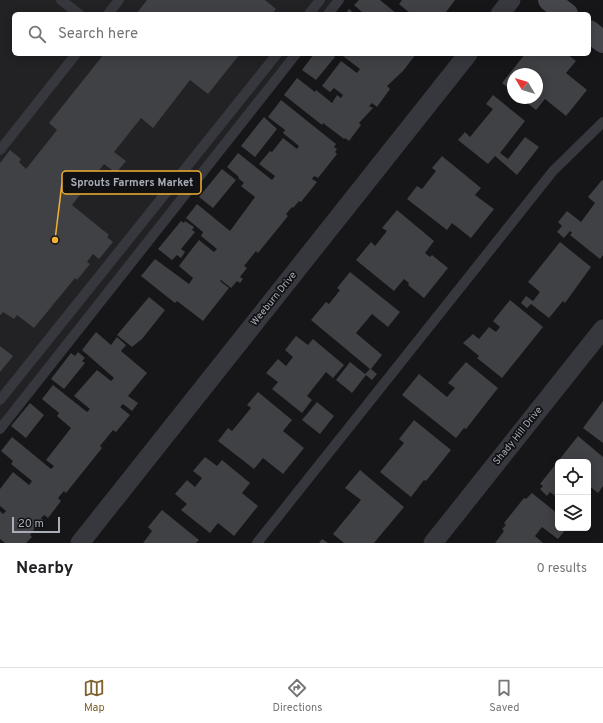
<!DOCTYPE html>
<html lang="en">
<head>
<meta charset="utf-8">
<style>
  body { margin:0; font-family:Overpass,sans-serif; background:#f6f6f6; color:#202124 }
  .controls { position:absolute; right:12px; bottom:12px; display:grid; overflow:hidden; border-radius:6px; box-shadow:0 2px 10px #0003 }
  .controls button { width:36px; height:36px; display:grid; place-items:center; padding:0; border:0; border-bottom:1px solid #e0e0e0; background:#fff; color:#202124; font:20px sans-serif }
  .compass { position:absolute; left:507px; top:68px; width:36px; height:36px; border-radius:50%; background:#fff; box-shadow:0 2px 10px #0003; rotate:308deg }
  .scale { position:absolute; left:12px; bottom:10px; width:48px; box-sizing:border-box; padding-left:4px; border:2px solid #a8adb8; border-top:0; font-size:11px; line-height:14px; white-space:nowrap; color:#a8adb8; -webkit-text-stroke:3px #111113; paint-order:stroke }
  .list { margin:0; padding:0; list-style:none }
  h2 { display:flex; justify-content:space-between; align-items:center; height:52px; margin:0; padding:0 16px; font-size:17px }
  h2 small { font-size:13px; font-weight:400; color:#757577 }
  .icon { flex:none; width:22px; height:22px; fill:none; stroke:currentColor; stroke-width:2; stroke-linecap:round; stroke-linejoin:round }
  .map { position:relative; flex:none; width:603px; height:543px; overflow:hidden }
  .search { position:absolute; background:#fff; box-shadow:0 2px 10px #0003; left:12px; right:12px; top:12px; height:44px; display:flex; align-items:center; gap:10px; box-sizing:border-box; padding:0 14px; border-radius:6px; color:#757577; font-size:15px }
  .sheet { height:124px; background:#fff }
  nav { display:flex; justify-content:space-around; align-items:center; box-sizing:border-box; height:56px; border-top:1px solid #e0e0e0; background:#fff; font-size:11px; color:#757577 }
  nav a { display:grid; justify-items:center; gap:2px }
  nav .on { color:#7e622b }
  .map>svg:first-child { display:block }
  .built { fill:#222225 }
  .building { fill:#404145 }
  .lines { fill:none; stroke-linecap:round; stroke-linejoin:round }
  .lane { stroke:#37383d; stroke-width:10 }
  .street { stroke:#37383d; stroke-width:19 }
  .secondary { stroke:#45474d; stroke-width:22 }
  .labels { text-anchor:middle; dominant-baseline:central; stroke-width:3.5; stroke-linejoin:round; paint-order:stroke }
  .street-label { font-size:10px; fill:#a8adb8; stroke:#111113 }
  .leader { fill:none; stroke:#f2b134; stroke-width:1.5 }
  .callout-dot { fill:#f2b134; stroke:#111113; stroke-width:1.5 }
  .callout { fill:#111113; stroke:#f2b134; stroke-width:1.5 }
  .callout-label { font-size:11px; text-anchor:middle; font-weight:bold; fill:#a8adb8 }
</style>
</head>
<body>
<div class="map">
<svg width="603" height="543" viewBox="0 0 603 543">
  <rect width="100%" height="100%" fill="#161618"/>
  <path class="built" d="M 0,0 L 336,0 L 325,14 L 14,14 L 14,54 L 293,54 L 0,422 Z"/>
  <path class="building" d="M 147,0 L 265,0 L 276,9 L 272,14 L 136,14 Z
    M 359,0 L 380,0 L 397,14 L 364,14 L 354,5 Z
    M 402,0 L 455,0 L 446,12 L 449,14 L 411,14 L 399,4 Z
    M 349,9 L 355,14 L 345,14 Z
    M 104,54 L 240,54 L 208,94 L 190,80 L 153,128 L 141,118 L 114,152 L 126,161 L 116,173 L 104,164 L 72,205 L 109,235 L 107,237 L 113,242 L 99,259 L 93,254 L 87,262 L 90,264 L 77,280 L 75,278 L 34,328 L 17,315 L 14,319 L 3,312 L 1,315 L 0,314 L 0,163 L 10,150 L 21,159 L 19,162 L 26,169 L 57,130 L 49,123 Z
    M 314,54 L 332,54 L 335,57 L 316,80 L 302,70 Z
    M 344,54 L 416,54 L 403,71 L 387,86 L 390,89 L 377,107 L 372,103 L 369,106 L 373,108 L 359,123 L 361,125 L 349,141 L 345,138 L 344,139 L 323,123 L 322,125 L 284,95 L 297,78 L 315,92 L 316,90 L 332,103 L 337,95 L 341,98 L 343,95 L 334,88 L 330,92 L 322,86 L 341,61 L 357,73 L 360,69 L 343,56 Z
    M 525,54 L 567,54 L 576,61 L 566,73 L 587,90 L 566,116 L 545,99 L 536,110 L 521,98 L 537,98 L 537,74 L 513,74 L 513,92 L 502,83 Z
    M 493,95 L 525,121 L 500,153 L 508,159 L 525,137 L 539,147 L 517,175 L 495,156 L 488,164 L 458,140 L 465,132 L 470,137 L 493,109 L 486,104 Z
    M 281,100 L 336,144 L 334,147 L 337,149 L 335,152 L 337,154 L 318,178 L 314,176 L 312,179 L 317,182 L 301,202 L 299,201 L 293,208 L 292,207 L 286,214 L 288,216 L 258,253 L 256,251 L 244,266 L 247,268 L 240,277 L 243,279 L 240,283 L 237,281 L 231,288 L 221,280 L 220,281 L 229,288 L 203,321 L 177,301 L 175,303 L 141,276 L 155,259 L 189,284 L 193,278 L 179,266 L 188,254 L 199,240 L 214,252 L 217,249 L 201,236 L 203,232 L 186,218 L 197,204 L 230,231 L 255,197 L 241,186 L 244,183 L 238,178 L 239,177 L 227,167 L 238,153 L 272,180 L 275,176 L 259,164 L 270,151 L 272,152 L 283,138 L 297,149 L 299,146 L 283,133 L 285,130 L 268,117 Z
    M 264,117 L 277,129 L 255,157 L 241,146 Z
    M 442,156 L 481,188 L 475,195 L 494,209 L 471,238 L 452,223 L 447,230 L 407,199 L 417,186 L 422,189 L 436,171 L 432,168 Z
    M 222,169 L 236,180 L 213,208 L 199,197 Z
    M 602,180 L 603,181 L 603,255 L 600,259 L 570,235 L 572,233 L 570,231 L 564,238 L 557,232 L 562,226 L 558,222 L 567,211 L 581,222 L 595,203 L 588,197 Z
    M 397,210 L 434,241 L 425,253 L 430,257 L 432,255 L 448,268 L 424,298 L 408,285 L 409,283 L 404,279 L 394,291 L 356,260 L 371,242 L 375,246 L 387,231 L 382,228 Z
    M 181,221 L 184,223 L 185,221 L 194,227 L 192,230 L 195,232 L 181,249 L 185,252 L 181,258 L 177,255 L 172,260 L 158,249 Z
    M 560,242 L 591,267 L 565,303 L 563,301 L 549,318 L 531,304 L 527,308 L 521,303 L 526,296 L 533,301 L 540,292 L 528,282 Z
    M 350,272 L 400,312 L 388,327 L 372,314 L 356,333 L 382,355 L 371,369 L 377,374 L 372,380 L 366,375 L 352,393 L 336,380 L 350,362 L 365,374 L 370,369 L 311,320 L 326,302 L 329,304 L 340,290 L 337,288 Z
    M 149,297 L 165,310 L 142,339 L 132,347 L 117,335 Z
    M 510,300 L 543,327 L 502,378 L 477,358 L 479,356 L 463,343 L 473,334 L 479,339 L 489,327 L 496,332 L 500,327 L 493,321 Z
    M 96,332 L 111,345 L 117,337 L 126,345 L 121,351 L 147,373 L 128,396 L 138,403 L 132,411 L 123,404 L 120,407 L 130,415 L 116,432 L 113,430 L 100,446 L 102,448 L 66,493 L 64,491 L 58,498 L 61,501 L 48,518 L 44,515 L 41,518 L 44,521 L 38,529 L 36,527 L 30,535 L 32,537 L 26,543 L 5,543 L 0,539 L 0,511 L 3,514 L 6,511 L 0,506 L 0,489 L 13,472 L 29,485 L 32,481 L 11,464 L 13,461 L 1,451 L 12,437 L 51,469 L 54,466 L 46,460 L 71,428 L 57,416 L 59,413 L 42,399 L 53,385 L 87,412 L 90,409 L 74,396 L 97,370 L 111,381 L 114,378 L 82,350 Z
    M 296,336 L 308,345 L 313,339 L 344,365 L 333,378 L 326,372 L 307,396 L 312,400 L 302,413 L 272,389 L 278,382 L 266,373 L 278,359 L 286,366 L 293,357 L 285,350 Z
    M 0,346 L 13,356 L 0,372 Z
    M 78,352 L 85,358 L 82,361 L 85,363 L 64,389 L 51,379 L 71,353 L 75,356 Z
    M 466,362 L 498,388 L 466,429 L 464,428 L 456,438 L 402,395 L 419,374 L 447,397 L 455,388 L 448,383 Z
    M 258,392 L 292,420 L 283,431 L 304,448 L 283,474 L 263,458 L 254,469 L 218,441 L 228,428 L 232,431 L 251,408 L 247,405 Z
    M 603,401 L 603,443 L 583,428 Z
    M 317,402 L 334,416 L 320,434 L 302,420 Z
    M 30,403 L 44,415 L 26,438 L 11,426 Z
    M 414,420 L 451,450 L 426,481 L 424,480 L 411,497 L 380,472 L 404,443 L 399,439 Z
    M 578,436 L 603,457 L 603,486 L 598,493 L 588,485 L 588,462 L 558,462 L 558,493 L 555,496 L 550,492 L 547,496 L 540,489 L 543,486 L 540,484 Z
    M 205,457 L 217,466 L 222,460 L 250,483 L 242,493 L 258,506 L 234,536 L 218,523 L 210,533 L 181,510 L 187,504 L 175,494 L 187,480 L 195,487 L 202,478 L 193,471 Z
    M 360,470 L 404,507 L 374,543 L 344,543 L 333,534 L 361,500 L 345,488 Z
    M 532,493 L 558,514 L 558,528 L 567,528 L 558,539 L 542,527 L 535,536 L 543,543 L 495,543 L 504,531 L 502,529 L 506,525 L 504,523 L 524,498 L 526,499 Z
    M 162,510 L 199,540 L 196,543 L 143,543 L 152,531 L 148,527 Z
    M 322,539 L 328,543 L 319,543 Z"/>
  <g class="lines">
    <path class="lane" d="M 61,0 L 79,14
      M 108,14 L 119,0
      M 309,14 L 320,0
      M 328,14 L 339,0
      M 0,150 L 76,54
      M 0,400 L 277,54
      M 0,429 L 296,54
      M 257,543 L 553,171 L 603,122"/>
    <path class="street" d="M 500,14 L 511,0
      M 80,543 L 468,54
      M 433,543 L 603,329"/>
    <path class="secondary" d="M 549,0 L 567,14
      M 589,31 L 603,42"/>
  </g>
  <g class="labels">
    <g class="street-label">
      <text transform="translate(274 299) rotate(-51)">Weeburn Drive</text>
      <text transform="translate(518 436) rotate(-51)">Shady Hill Drive</text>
    </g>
  </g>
  <path class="leader" d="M55 240L62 183"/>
  <circle class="callout-dot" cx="55" cy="240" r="4"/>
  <rect class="callout" x="62" y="171" width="139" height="23" rx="4"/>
  <g class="callout-label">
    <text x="132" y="186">Sprouts Farmers Market</text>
  </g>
</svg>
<div class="controls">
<button><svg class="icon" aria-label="locate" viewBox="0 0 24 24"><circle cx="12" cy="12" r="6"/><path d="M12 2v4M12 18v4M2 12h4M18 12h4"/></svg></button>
<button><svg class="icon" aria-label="layers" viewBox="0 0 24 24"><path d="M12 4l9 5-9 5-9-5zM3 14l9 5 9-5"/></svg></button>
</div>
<svg class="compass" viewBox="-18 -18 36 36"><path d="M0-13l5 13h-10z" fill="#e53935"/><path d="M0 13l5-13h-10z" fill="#757577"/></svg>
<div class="scale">20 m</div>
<div class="search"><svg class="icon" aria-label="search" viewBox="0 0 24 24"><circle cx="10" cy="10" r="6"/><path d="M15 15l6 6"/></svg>Search here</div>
</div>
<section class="sheet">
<h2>Nearby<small>0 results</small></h2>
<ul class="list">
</ul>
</section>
<nav>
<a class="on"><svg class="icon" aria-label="map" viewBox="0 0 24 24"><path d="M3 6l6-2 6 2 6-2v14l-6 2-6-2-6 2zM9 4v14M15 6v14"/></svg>Map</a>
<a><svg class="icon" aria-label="directions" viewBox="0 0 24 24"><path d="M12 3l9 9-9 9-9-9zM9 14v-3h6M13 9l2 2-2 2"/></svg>Directions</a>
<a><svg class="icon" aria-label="saved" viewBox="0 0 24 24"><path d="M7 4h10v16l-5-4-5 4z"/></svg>Saved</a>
</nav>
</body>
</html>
